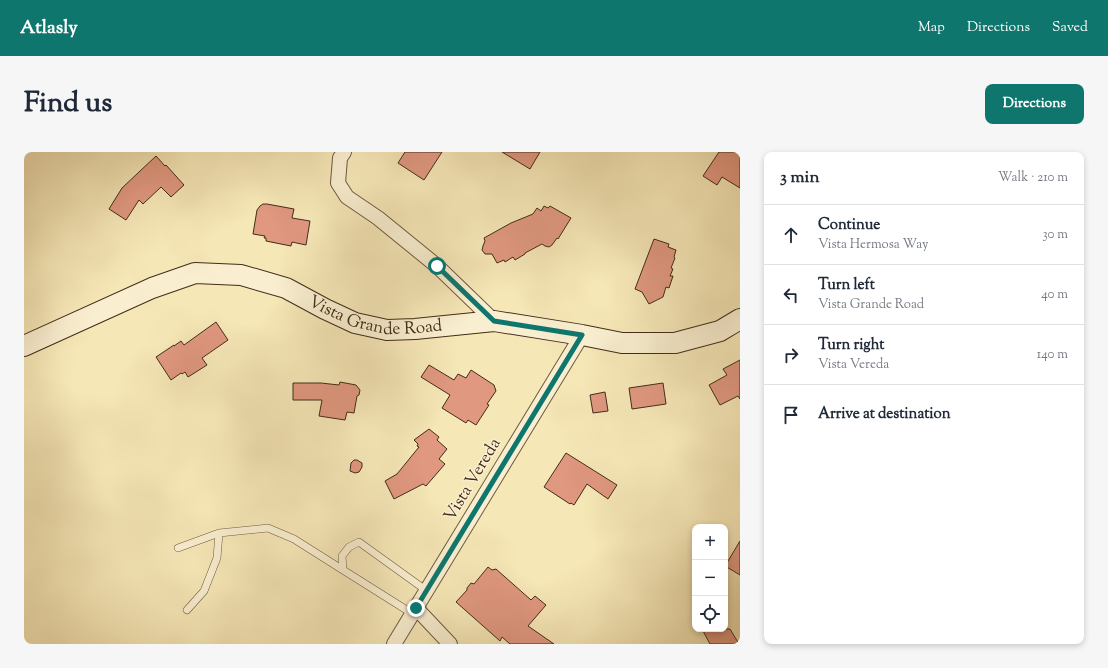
<!DOCTYPE html>
<html lang="en">
<head>
<meta charset="utf-8">
<style>
  body { margin:0; font-family:"Sorts Mill Goudy",serif; background:#f6f6f7; color:#1f2937 }
  .controls { position:absolute; right:12px; bottom:12px; display:grid; overflow:hidden; border-radius:8px; box-shadow:0 2px 6px #0003 }
  .controls button { width:36px; height:36px; display:grid; place-items:center; padding:0; border:0; border-bottom:1px solid #e0e1e3; background:#fff; color:#1f2937; font:20px sans-serif }
  .stop { position:absolute; width:12px; height:12px; margin:-9px; border:3px solid #0f766e; border-radius:50%; background:#fff }
  .stop.end { background:#0f766e; border-color:#fff; box-shadow:0 1px 4px #0008 }
  .list { margin:0; padding:0; list-style:none }
  h2 { display:flex; justify-content:space-between; align-items:center; height:52px; margin:0; padding:0 16px; font-size:17px }
  h2 small { font-size:13px; font-weight:400; color:#747a83 }
  .list li { display:grid; grid-template-columns:26px 1fr auto; gap:12px; align-items:center; box-sizing:border-box; height:60px; padding:0 16px; border-top:1px solid #e0e1e3 }
  .list b { display:block; font-size:15px; white-space:nowrap }
  .list p { margin:0; font-size:13px; white-space:nowrap; color:#747a83 }
  .list em { font-size:13px; font-style:normal; color:#747a83 }
  .icon { flex:none; width:22px; height:22px; fill:none; stroke:currentColor; stroke-width:2; stroke-linecap:round; stroke-linejoin:round }
  .map { position:relative; flex:none; width:716px; height:492px; overflow:hidden; border-radius:8px }
  header { display:flex; align-items:center; gap:24px; box-sizing:border-box; height:56px; padding:0 20px; background:#0f766e; color:#fff }
  header strong { font-size:19px }
  nav { display:flex; gap:22px; margin-inline-start:auto; font-size:14px }
  .intro { display:flex; align-items:center; justify-content:space-between; box-sizing:border-box; height:96px; padding:0 24px }
  h1 { margin:0; font-size:28px }
  .button { padding:10px 18px; border-radius:8px; background:#0f766e; color:#fff; font-size:14px; font-weight:700 }
  main { display:flex; gap:24px; padding:0 24px }
  aside { flex:1; background:#fff; border-radius:8px; box-shadow:0 2px 6px #0003 }
  .map>svg:first-child { display:block }
  .building { fill:#e09880; stroke:#422c18 }
  .lines { fill:none; stroke-linecap:round; stroke-linejoin:round }
  .lane-casing { stroke:#6f5b40; stroke-width:8 }
  .street-casing { stroke:#6f5b40; stroke-width:16 }
  .secondary-casing { stroke:#422c18; stroke-width:22 }
  .lane { stroke:#f9efd0; stroke-width:7 }
  .street { stroke:#f9efd0; stroke-width:14 }
  .secondary { stroke:#f9efd0; stroke-width:20 }
  .route { stroke:#0f766e; stroke-width:5 }
  .labels { text-anchor:middle; dominant-baseline:central; stroke-width:3; stroke-linejoin:round; paint-order:stroke }
  .street-label { font-size:17px; fill:#422c18; stroke:#f9efd0 }
</style>
</head>
<body>
<header>
<strong>Atlasly</strong>
<nav><a>Map</a><a>Directions</a><a>Saved</a></nav>
</header>
<div class="intro"><h1>Find us</h1><a class="button">Directions</a></div>
<main>
<div class="map">
<svg width="716" height="492" viewBox="0 0 716 492">
  <rect width="100%" height="100%" fill="#f6e7b7"/>
  <filter id="stains"><feTurbulence type="fractalNoise" baseFrequency=".005" numOctaves="4"/><feColorMatrix values="0 0 0 0 .2 0 0 0 0 .09 0 0 0 0 .02 0 0 0 .5 -.17"/></filter>
  <radialGradient id="worn" r=".72"><stop offset=".6" stop-color="#630" stop-opacity="0"/><stop offset="1" stop-color="#630" stop-opacity=".3"/></radialGradient>
  <path class="building" d="M 381,0 L 418,0 L 400,28 L 374,11 Z
    M 478,0 L 516,0 L 506,17 Z
    M 695,0 L 716,0 L 716,36 L 698,25 L 693,33 L 679,24 Z
    M 132,4 L 141,14 L 142,13 L 160,33 L 147,45 L 137,35 L 119,52 L 115,48 L 102,68 L 85,57 L 98,36 Z
    M 239,52 L 243,52 L 270,57 L 268,66 L 286,69 L 282,93 L 268,90 L 267,94 L 242,89 L 242,86 L 240,86 L 241,84 L 229,82 L 233,58 L 236,54 Z
    M 520,54 L 524,56 L 526,54 L 547,66 L 534,87 L 533,86 L 528,93 L 525,95 L 521,94 L 518,92 L 501,101 L 501,102 L 491,108 L 489,105 L 481,110 L 480,108 L 473,111 L 468,102 L 461,102 L 458,98 L 459,94 L 461,89 L 460,86 L 487,71 L 509,62 L 513,56 L 517,59 Z
    M 630,87 L 645,92 L 644,95 L 652,98 L 650,105 L 651,106 L 647,116 L 649,117 L 646,124 L 649,124 L 645,136 L 642,135 L 639,145 L 625,152 L 618,140 L 611,137 Z
    M 192,170 L 204,188 L 178,206 L 183,213 L 164,225 L 161,220 L 158,222 L 157,221 L 147,228 L 132,205 L 150,193 L 150,194 L 157,189 L 160,193 Z
    M 716,208 L 716,247 L 714,244 L 696,253 L 685,233 L 703,223 L 699,217 Z
    M 405,213 L 430,228 L 434,222 L 442,226 L 447,218 L 470,233 L 472,239 L 463,252 L 465,253 L 452,273 L 444,268 L 442,271 L 418,256 L 426,243 L 397,225 Z
    M 316,230 L 332,233 L 336,238 L 335,243 L 333,244 L 330,261 L 323,260 L 321,268 L 295,264 L 298,248 L 269,248 L 269,231 L 297,231 L 315,233 Z
    M 639,231 L 642,252 L 608,257 L 605,236 Z
    M 581,240 L 584,259 L 569,261 L 566,243 Z
    M 405,277 L 415,285 L 413,288 L 423,297 L 415,307 L 421,312 L 402,334 L 399,332 L 370,347 L 361,329 L 373,322 L 395,295 L 393,294 L 394,292 L 390,288 Z
    M 542,301 L 593,333 L 584,347 L 563,332 L 550,353 L 547,351 L 546,352 L 520,335 Z
    M 330,308 L 333,308 L 338,311 L 338,315 L 335,320 L 331,321 L 326,319 L 327,311 Z
    M 716,389 L 716,423 L 701,414 Z
    M 464,415 L 468,418 L 472,417 L 507,448 L 511,444 L 522,453 L 504,474 L 530,492 L 486,492 L 478,485 L 476,489 L 432,450 L 443,438 L 443,436 L 447,431 L 450,432 Z
    M 678,477 L 706,477 L 715,492 L 686,492 Z"/>
  <g class="lines">
    <defs>
      <path id="lane" d="M 154,396 L 195,381 L 244,376 L 270,387 L 319,418
        M 163,458 L 180,439 L 193,406 L 195,381
        M 389,462 L 319,418 L 318,404 L 325,395 L 335,390 L 403,439"/>
      <path id="street" d="M 320,0 L 316,6 L 314,31 L 323,45 L 354,66 L 413,114 L 470,169
        M 392,456 L 426,492
        M 370,492 L 558,183"/>
      <g id="secondary">
        <path id="s1" d="M 0,194 L 128,136 L 171,121 L 217,123 L 262,136 L 301,157 L 331,171 L 363,178 L 391,177 L 470,169 L 558,183 L 598,191 L 651,191 L 696,179 L 716,167"/>
      </g>
    </defs>
    <use href="#lane" class="lane-casing"/>
    <use href="#street" class="street-casing"/>
    <use href="#secondary" class="secondary-casing"/>
    <use href="#lane" class="lane"/>
    <use href="#street" class="street"/>
    <use href="#secondary" class="secondary"/>
  </g>
  <g class="lines">
    <path class="route" d="M 392,456 L 558,183 L 470,169 L 413,114"/>
  </g>
  <g class="labels">
    <g class="street-label">
      <text stroke="none"><textPath href="#s1" startOffset="375">Vista Grande Road</textPath></text>
      <text transform="translate(449 328) rotate(-59)">Vista Vereda</text>
    </g>
  </g>
  <rect width="100%" height="100%" filter="url(#stains)"/>
  <rect width="100%" height="100%" fill="url(#worn)"/>
</svg>
<div class="controls">
<button>+</button>
<button>−</button>
<button><svg class="icon" aria-label="locate" viewBox="0 0 24 24"><circle cx="12" cy="12" r="6"/><path d="M12 2v4M12 18v4M2 12h4M18 12h4"/></svg></button>
</div>
<div class="stop" style="left:413px;top:114px"></div>
<div class="stop end" style="left:392px;top:456px"></div>
</div>
<aside>
<h2>3 min<small>Walk · 210 m</small></h2>
<ul class="list">
<li><svg class="icon" aria-label="ahead" viewBox="0 0 24 24"><path d="M12 20V5M6 11l6-6 6 6"/></svg><div><b>Continue</b><p>Vista Hermosa Way</p></div><em>30 m</em></li>
<li><svg class="icon" aria-label="left" viewBox="0 0 24 24"><path d="M17 20v-9H6M10 6l-5 5 5 5"/></svg><div><b>Turn left</b><p>Vista Grande Road</p></div><em>40 m</em></li>
<li><svg class="icon" aria-label="right" viewBox="0 0 24 24"><path d="M7 20v-9h11M14 6l5 5-5 5"/></svg><div><b>Turn right</b><p>Vista Vereda</p></div><em>140 m</em></li>
<li><svg class="icon" aria-label="arrive" viewBox="0 0 24 24"><path d="M6 21V4h12l-3 4 3 4H6"/></svg><div><b>Arrive at destination</b></div></li>
</ul>
</aside>
</main>
</body>
</html>
